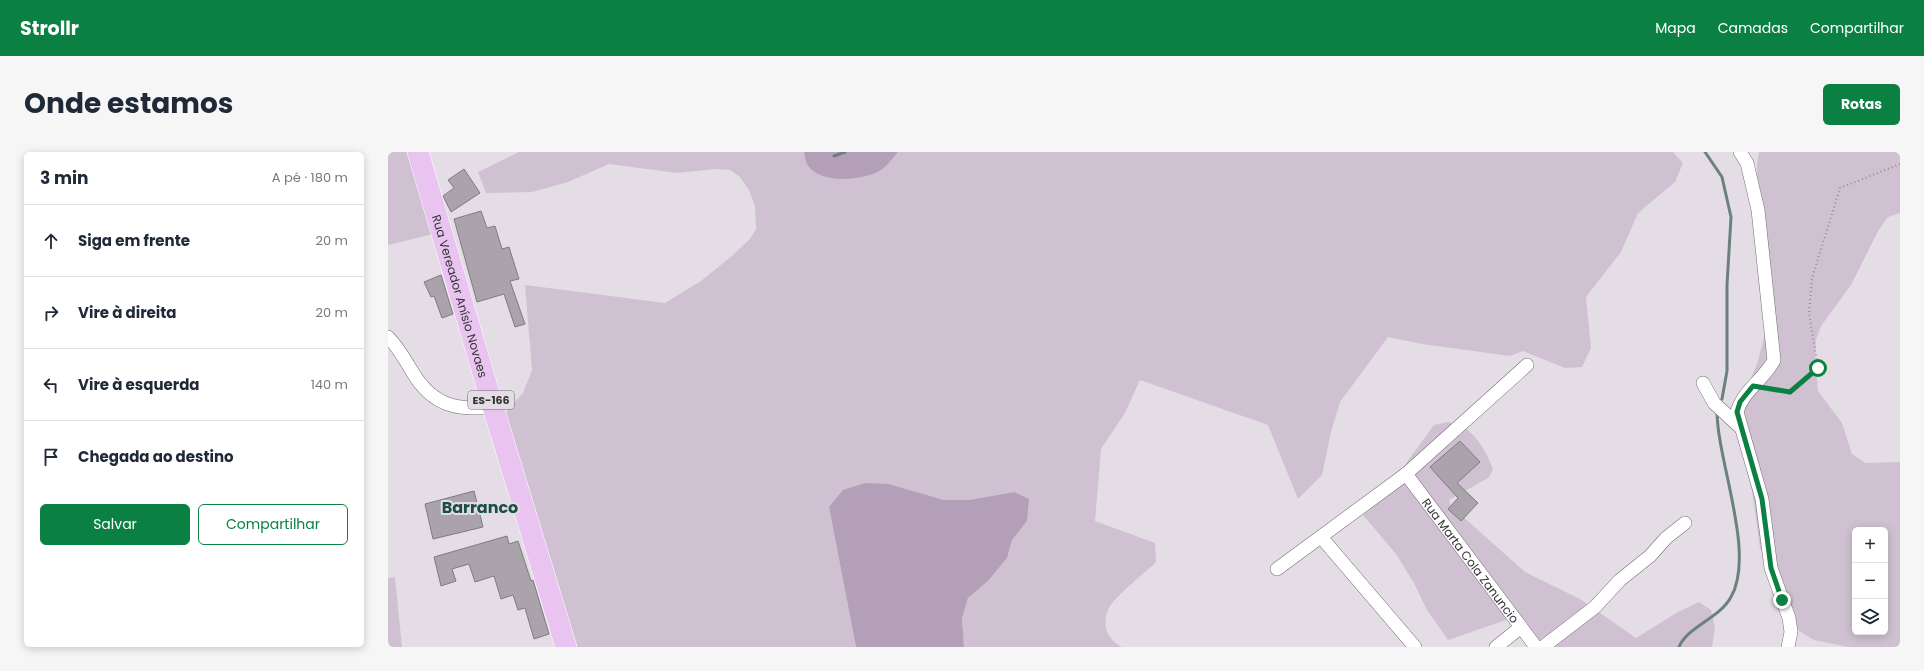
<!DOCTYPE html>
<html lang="pt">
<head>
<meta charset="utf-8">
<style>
  body { margin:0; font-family:Poppins,sans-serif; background:#f6f6f7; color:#1f2937 }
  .controls { position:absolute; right:12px; bottom:12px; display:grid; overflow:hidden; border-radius:6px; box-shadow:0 2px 10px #0003 }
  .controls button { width:36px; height:36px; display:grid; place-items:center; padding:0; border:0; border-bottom:1px solid #e0e1e3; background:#fff; color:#1f2937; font:20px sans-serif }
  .stop { position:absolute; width:12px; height:12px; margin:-9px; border:3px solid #0b8043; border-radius:50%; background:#fff }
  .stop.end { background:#0b8043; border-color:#fff; box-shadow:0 1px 4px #0008 }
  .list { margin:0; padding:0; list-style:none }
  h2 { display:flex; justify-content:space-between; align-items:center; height:52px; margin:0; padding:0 16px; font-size:17px }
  h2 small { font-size:13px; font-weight:400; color:#747a83 }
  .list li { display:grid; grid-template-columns:26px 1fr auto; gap:12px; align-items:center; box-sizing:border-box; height:72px; padding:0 16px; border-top:1px solid #e0e1e3 }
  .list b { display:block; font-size:15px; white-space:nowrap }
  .list em { font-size:13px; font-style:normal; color:#747a83 }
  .actions { display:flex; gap:8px; padding:12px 16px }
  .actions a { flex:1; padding:9px 0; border:1px solid #0b8043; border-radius:6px; text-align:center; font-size:14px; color:#0b8043 }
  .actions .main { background:#0b8043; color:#fff }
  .icon { flex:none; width:22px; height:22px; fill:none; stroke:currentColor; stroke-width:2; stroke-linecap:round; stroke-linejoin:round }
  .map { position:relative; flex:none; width:1512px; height:495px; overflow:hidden; border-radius:6px }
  header { display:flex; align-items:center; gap:24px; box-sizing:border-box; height:56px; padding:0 20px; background:#0b8043; color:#fff }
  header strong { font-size:19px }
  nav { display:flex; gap:22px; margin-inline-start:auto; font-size:14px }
  .intro { display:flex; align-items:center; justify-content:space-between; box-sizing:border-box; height:96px; padding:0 24px }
  h1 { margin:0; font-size:28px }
  .button { padding:10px 18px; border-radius:6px; background:#0b8043; color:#fff; font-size:14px; font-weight:700 }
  main { display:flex; gap:24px; padding:0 24px }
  aside { flex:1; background:#fff; border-radius:6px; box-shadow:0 2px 10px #0003 }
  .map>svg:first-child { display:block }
  .green { fill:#cfc1d1; fill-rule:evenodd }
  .forest { fill:#b39fb7 }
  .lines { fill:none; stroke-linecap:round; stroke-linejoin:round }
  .stream { stroke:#6b827c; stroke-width:3 }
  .building { fill:#aaa3ab; stroke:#807a81 }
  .street-casing { stroke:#736d74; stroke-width:14 }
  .primary-casing { stroke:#fff; stroke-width:22 }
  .path { stroke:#928d93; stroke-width:2; stroke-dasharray:1 3; stroke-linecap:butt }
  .street { stroke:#fff; stroke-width:13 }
  .primary { stroke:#e9c4f1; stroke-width:21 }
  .route { stroke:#0b8043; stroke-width:5 }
  .labels { text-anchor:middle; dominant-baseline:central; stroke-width:4; stroke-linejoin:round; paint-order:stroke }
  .shield { fill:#e4dde5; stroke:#69656a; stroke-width:1 }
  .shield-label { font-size:11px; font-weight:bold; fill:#343235 }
  .street-label { font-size:12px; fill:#343235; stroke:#e4dde5 }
  .district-label { font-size:16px; font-weight:bold; fill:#1a4f41; stroke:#e4dde5 }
</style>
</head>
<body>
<header>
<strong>Strollr</strong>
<nav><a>Mapa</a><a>Camadas</a><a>Compartilhar</a></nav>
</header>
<div class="intro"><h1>Onde estamos</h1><a class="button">Rotas</a></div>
<main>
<aside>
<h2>3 min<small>A pé · 180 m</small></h2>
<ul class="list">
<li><svg class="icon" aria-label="ahead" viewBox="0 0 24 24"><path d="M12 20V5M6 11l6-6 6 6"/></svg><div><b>Siga em frente</b></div><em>20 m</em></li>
<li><svg class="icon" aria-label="right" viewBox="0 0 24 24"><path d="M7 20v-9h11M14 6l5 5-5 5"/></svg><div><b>Vire à direita</b></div><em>20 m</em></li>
<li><svg class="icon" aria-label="left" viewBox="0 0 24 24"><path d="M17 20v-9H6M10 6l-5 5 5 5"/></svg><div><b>Vire à esquerda</b></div><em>140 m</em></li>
<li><svg class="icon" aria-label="arrive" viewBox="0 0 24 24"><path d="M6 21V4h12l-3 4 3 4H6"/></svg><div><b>Chegada ao destino</b></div></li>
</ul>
<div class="actions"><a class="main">Salvar</a><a>Compartilhar</a></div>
</aside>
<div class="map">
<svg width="1512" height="495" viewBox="0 0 1512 495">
  <rect width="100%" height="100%" fill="#e4dde5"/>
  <path class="green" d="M 0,0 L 21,0 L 45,82 L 0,93 Z
    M 131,0 L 416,0 L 420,13 L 494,17 L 510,0 L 1285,0 L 1295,11 L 1287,30 L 1250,61 L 1233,100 L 1198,145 L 1203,196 L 1194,215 L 1177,216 L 1135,199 L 1122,204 L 1034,192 L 1000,185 L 952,250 L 943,280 L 934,323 L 910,347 L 880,273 L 752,228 L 737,261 L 713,297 L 707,369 L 767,391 L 768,410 C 759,419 725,446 721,456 C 713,472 719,488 734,495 L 576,495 L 574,466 L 580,446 L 600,429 L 619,406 L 624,388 L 639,369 L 626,340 L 581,348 L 556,348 L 531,342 L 441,355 L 468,495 L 183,495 L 114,265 L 135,241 L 144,218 L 137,133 L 277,151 L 313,129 L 345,103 L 362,87 L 368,77 L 367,54 L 361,38 L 352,25 L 342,18 L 328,17 L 289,21 L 221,12 L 180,30 L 144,40 L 98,41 L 90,20 Z
    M 1371,0 L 1512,0 L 1512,61 L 1500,65 L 1490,79 L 1463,133 L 1433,174 L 1428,188 L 1427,205 L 1430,239 L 1454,271 L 1464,302 L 1477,311 L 1512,310 L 1512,495 L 1460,495 L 1426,488 L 1411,479 L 1372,396 L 1355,273 L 1349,260 L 1369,212 L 1382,163 L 1370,66 L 1369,12 ZM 1467,378 L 1497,378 L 1497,480 L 1467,480 Z
    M 1059,270 C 1063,271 1068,271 1072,273 C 1087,280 1101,303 1105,318 L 1100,326 L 1061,348 L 1063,354 L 1137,420 L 1192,447 L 1248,486 L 1290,460 L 1311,450 L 1323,458 L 1327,476 L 1324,495 L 1153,495 L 1121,467 L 1060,488 L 1039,458 L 1026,431 L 1008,402 L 975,363 L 1009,333 L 1019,310 L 1046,273 Z
    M 7,425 L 14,495 L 0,495 L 0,426 Z"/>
  <path class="forest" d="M 416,0 L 510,0 C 505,6 499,14 493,18 C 475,29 431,33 419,12 C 417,8 417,4 416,0 Z
    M 477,331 L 500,332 L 556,348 L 581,348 L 626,340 L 641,347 L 639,369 L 624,388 L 619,406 L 600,429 L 580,446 L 574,466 L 576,495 L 468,495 L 441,355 L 455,338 Z"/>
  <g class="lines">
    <path class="stream" d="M 1317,0 L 1334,25 L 1343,65 L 1339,133 L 1339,219 L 1334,247
      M 446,4 L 457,0
      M 1291,495 C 1300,474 1331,467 1343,445 C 1368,401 1329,309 1329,259"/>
  </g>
  <path class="building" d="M 76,17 L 92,41 L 63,60 L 55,44 L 66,36 L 60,28 Z
    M 93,59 L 99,76 L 107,74 L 114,97 L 121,95 L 131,127 L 122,129 L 137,172 L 127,175 L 116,142 L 89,150 L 66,67 Z
    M 53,123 L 65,162 L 54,166 L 46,144 L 43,145 L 36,130 Z
    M 1072,289 L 1092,310 L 1069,331 L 1090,351 L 1073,369 L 1060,357 L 1070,346 L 1042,315 Z
    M 86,339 L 95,375 L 45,387 L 37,352 Z
    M 119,384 L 121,392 L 130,389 L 143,429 L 145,428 L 161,482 L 146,487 L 137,456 L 130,458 L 125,443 L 113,447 L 106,424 L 87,430 L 81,412 L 64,417 L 68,429 L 53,434 L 46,405 Z"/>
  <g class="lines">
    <defs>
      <g id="street">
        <path d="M 1352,0 L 1359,11 L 1370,58 L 1386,208 C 1376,228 1355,238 1349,260 L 1374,347 L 1383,416 L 1401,466 L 1403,480 L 1400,495"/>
        <path d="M 0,185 C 11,196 17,208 25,221 C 45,254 70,259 105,255"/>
        <path d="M 1315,231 L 1326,251 L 1352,275"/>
        <path id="s1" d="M 1018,322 L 1148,495"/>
        <path d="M 933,385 L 1027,495"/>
        <path d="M 889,417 L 1018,322 L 1139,213"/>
        <path d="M 1108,495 L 1133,475"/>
        <path d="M 1155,495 L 1207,455 L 1232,428 L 1262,404 L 1278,386 L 1297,371"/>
      </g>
      <g id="primary">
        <path id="s2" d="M 30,0 L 105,255 L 178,495"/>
      </g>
    </defs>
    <use href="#street" class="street-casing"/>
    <use href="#primary" class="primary-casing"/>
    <path class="path" d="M 1380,236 L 1402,240 L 1430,216 L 1421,161 L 1424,126 L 1452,36 L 1512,12"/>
    <use href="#street" class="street"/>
    <use href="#primary" class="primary"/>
  </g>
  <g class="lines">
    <path class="route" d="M 1394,448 L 1383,416 L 1374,347 L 1349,260 L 1352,250 L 1365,234 L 1402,240 L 1430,216"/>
  </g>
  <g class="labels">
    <rect class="shield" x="80" y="239" width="46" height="18" rx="3"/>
    <g class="shield-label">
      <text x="103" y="248">ES-166</text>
    </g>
    <g class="street-label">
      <text stroke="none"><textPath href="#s2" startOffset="150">Rua Vereador Anísio Novaes</textPath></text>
      <text stroke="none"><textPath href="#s1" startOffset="108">Rua Marta Cola Zanuncio</textPath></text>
    </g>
    <g class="district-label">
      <text x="92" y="355">Barranco</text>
    </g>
  </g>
</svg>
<div class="controls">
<button>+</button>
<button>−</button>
<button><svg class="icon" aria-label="layers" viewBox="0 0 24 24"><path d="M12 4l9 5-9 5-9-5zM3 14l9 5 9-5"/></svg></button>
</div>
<div class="stop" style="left:1430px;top:216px"></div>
<div class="stop end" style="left:1394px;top:448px"></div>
</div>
</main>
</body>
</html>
